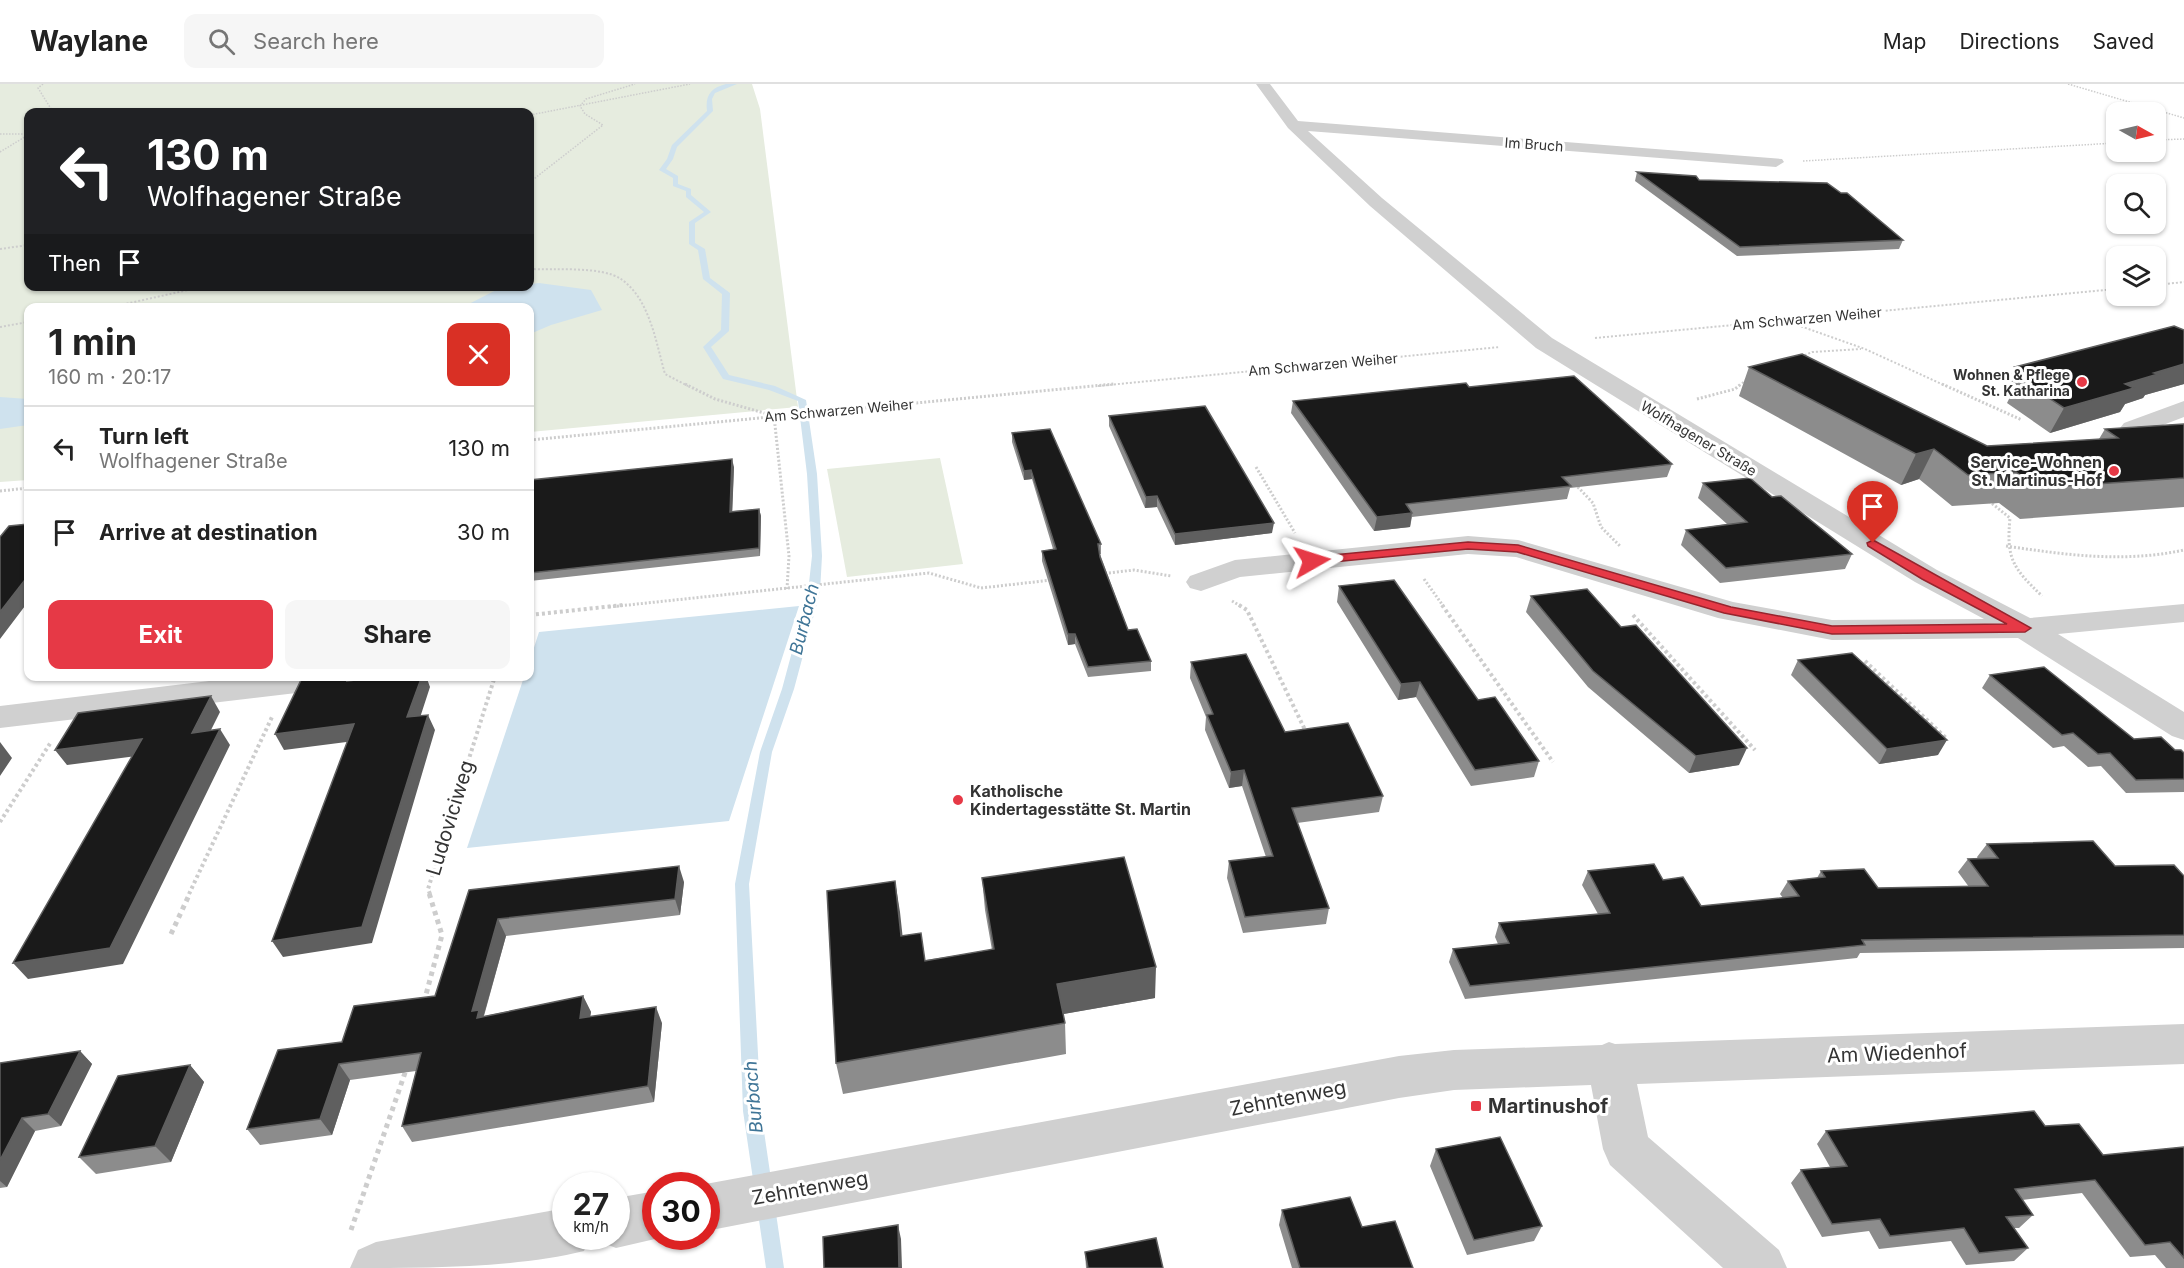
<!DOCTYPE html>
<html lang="en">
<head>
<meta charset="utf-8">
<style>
  :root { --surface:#fff; --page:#f6f6f6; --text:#222; --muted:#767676; --line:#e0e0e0; --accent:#e63946 }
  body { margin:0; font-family:Inter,sans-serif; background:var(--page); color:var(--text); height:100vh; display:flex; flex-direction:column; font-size:22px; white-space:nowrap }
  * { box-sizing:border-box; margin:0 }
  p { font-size:20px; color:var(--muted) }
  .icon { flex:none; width:33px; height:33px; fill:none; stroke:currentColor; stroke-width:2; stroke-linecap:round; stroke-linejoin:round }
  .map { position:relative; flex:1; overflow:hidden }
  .drawer { position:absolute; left:24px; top:219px; width:510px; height:378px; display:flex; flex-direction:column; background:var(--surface); border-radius:12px; box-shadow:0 2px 4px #0004 }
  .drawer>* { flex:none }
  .hud { position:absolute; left:24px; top:24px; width:510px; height:183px; border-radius:12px; box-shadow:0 2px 4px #0004; background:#202124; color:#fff; overflow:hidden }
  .needle { width:39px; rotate:98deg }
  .fabs { position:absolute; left:2106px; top:18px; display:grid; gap:12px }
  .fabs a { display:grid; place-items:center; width:60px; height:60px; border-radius:12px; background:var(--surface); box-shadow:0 2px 4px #0004; font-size:30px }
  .speed { position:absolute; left:552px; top:1088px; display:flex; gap:12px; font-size:30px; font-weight:700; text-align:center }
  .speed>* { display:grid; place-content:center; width:78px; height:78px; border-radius:50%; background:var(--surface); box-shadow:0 2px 4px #0004; line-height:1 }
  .speed small { font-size:15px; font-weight:400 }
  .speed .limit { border:9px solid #d22; background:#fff; color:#111 }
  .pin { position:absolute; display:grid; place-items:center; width:51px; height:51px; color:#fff; margin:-62px -26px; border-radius:50% 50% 50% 0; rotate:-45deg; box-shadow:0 0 6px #0007 }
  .pin .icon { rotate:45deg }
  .me { position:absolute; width:66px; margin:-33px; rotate:84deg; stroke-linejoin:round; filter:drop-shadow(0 0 4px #0008) }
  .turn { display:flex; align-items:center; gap:21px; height:126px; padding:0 24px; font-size:27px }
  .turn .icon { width:78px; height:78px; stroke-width:2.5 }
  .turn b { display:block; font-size:42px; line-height:51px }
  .then { display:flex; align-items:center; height:57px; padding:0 24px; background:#0003; gap:12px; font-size:22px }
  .round { display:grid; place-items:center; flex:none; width:63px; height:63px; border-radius:12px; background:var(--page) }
  .headline { display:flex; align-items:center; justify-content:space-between; height:102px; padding:0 24px }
  h1 { font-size:36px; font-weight:700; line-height:45px }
  .button { display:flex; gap:12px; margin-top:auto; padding:12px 24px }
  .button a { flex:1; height:69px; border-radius:12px; background:var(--accent); color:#fff; font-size:24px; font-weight:700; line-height:69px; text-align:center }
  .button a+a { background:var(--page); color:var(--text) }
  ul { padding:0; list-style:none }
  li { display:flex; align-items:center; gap:18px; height:84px; padding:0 24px; border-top:2px solid var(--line) }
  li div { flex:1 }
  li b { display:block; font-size:22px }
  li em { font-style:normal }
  header { display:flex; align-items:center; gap:36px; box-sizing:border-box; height:84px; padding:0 30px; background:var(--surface); border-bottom:2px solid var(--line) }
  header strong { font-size:28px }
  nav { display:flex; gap:33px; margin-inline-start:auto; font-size:21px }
  .search { width:420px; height:54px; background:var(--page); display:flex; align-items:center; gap:15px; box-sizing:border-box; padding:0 21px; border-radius:12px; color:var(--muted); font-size:22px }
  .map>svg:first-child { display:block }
</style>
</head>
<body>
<header>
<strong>Waylane</strong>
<div class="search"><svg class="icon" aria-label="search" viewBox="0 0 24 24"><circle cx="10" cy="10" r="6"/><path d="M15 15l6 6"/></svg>Search here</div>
<nav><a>Map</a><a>Directions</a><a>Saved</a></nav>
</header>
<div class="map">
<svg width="2184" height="1184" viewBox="0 0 2184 1184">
  <rect width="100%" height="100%" fill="#fff"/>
  <!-- green -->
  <path fill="#e6ecdf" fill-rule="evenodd" d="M0,0H752L760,25L798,323L530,348V224H28V396L0,398ZM28,28H530V202H28Z
    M940,374L963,480L847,493L827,385Z"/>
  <!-- water -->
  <path fill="#cfe2ee" d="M539,199L591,206L602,226L551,241L530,250V224L463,223L500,204Z
    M0,313L28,315V341L0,345Z
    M799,522L729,737L467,764L524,593L530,592V576L539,548Z"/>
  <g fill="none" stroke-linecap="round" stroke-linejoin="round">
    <!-- stream -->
    <path fill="#cfe2ee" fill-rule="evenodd" d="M726,0H737L715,9L712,15L713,27L677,63L673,75L666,85L678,92V100L691,105V111L711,128L695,139V159L705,165L710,194L730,209L729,247L711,263L729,291L775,302L806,316L817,390L822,472L820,508L794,605L772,668L749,800L761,1027L784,1184H766L743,1027L735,800L760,668L782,605L808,508L812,472L807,390L798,317L769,306L723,295L703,263L721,246L722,210L703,195L698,166L689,160V138L704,128L686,113V107L673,102V94L659,86L667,75L672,61L707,27C705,11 711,4 726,0Z"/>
    <!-- path-far4 -->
    <path stroke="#cdcdcd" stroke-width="1.5" stroke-dasharray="1.5 1.5" stroke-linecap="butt" d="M43,0L38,4L53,28
      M2068,0L2184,34
      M530,31L690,0
      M0,50H28
      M2156,56L2184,55
      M0,68L28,51
      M1803,77L2116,59
      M530,98L603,41L585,30L580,22L586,15L635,0"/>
    <!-- path-far3 -->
    <path stroke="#cdcdcd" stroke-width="2" stroke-dasharray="2 2" stroke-linecap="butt" d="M0,165L28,161
      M530,185C553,186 602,182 621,195C650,215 656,259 665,290L688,302
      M2156,201L2184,198
      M107,224L206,202
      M1786,237L1865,265L1946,302
      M0,243L28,238
      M1595,254L2116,205
      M1801,273L1812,268L1861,265
      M1098,302L1500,263
      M1739,302L1747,295"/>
    <!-- path-far2 -->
    <path stroke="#cdcdcd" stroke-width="3" stroke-dasharray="2 2" stroke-linecap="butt" d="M685,300L715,315L771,331
      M1942,300L2022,336
      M1697,315L1735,305L1741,300
      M774,332L789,472L787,505
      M530,356L1114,300
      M1256,383L1295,449
      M1575,400L1593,419L1601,443L1621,463
      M0,407L28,404
      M1989,417L2010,434C2006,475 2013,484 2042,512
      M2006,462C2066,471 2124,479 2184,466
      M1101,490L1134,486L1171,492
      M1424,495L1444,523
      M1232,517L1242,523
      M609,523L929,489L981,504L1052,496"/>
    <!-- path-far1 -->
    <path stroke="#cdcdcd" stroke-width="4" stroke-dasharray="3 3" stroke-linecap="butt" d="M1239,521L1247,526L1307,650
      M1442,521L1553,678
      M530,531L623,521
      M1633,531L1755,666
      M1865,577L1947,655
      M0,738L51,658
      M189,810L272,633
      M430,810L428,805L495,592"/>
    <!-- path -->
    <path stroke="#cdcdcd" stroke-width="5" stroke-dasharray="4.5 4.5" stroke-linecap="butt" d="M171,850L190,809
      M424,918L442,851L429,809
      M351,1146L407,983"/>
    <!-- minor -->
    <path fill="#d0d0d0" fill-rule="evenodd" d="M1256,0H1270L1298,37L1782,75L1784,78L1776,83L1308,47L1382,114L1552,254L1937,486L2030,534L2184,520V538L2058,550L2184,628V656L2172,652L2018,554L1832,556L1718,534L1516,473L1468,470L1240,493L1201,507L1190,504L1186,498L1190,492L1235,476L1468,452L1518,456L1733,518L1832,536L1984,535L1915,498L1536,264L1370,122L1288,44Z
      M2184,317V333L2142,349L2133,352L2124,349L2120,344L2124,339Z
      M251,592H363L359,599L347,603L0,644V622Z
      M2184,940V980L1637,1000L1648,1053L1779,1166L1787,1184H1723L1610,1081L1603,1065L1591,1001L1454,1006L1399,1014L706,1147V1101H700L1399,972L1454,966L1602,961L1609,958L1615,960Z
      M656,1107V1152H668L616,1164L598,1157L596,1152H616V1114Z
      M566,1124V1152H590L584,1167C517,1184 423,1184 350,1184L358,1166L376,1158Z"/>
  </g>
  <!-- wall -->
  <path fill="#8c8c8c" d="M1637,88L1699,96L1903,156L1899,165L1737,172L1635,97Z
    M2184,246V300L2145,311L2143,314L2125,320L2120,328L2050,349L2007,319L2011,311L2002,307L2015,283Z
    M1749,283L1987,362L2099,355L2105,345L2184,340V423L2020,435L1999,419L1952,422L1919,395L1901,401L1739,312Z
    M1469,303L1672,380L1667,393L1570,404L1567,415L1412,433L1410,443L1374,447L1291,329L1293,317Z
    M1109,332L1272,449L1175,461L1157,423L1145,424L1109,342Z
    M1012,349L1101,460V470H1100L1128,546L1151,577V587L1088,593L1075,560L1068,561L1042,477V467L1053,465L1032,395L1024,396L1012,358Z
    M734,383L732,427L759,425L761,432L760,472L530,497V396Z
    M1703,399L1772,413L1852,470L1845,485L1720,499L1681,461L1686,446L1727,440L1698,414Z
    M1339,502L1478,616L1539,677L1534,693L1471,702L1416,613L1398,616L1337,518Z
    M1531,512L1739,681L1689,689L1588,603L1526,528Z
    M1798,576L1938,671L1879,680L1791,591Z
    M1191,578L1285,648L1383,712L1379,728L1297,739L1329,824L1326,840L1243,849L1227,794L1229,777L1266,773L1242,702L1229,704L1205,646L1206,633L1190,594Z
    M1990,591L2134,655L2184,669V708L2126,709L2101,682L2088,683L2064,662L2053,664L1982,604Z
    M1987,760L2115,782L2184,792V864L1860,869L1857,874L1465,915L1449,878L1453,865L1498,860L1495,853L1499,839L1598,830L1582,801L1588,787L1663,796L1701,822L1783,814L1780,810L1788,797L1817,794L1821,787L1878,804L1969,803L1958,788L1968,775H1978L1977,773Z
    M982,794L1155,914L1063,930L1065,939L1066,970L843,1010L836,979L895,797L902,852L925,876L992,866L985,826Z
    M684,798L680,831L506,852L484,932L583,912L591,928L590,933L662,939L654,1018L412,1058L402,1042L416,987L350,996L332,1051L260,1061L247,1045L342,958L435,912L469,806Z
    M80,967L92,980L61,1042L35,1047L7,1103L0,1104V979Z
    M190,981L204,998L171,1078L96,1090L79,1073Z
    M2045,1042L2103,1071L2184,1063V1184H2166L2155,1171L2130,1173L2082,1109L2022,1116L2033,1131L2019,1144H2014L2028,1164L2014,1177L1966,1181L1951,1157L1879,1165L1869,1147L1822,1153L1791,1099L1801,1086L1830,1083L1817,1060L1826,1047Z
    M1436,1065L1542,1142L1534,1157L1467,1171L1430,1082Z
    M1282,1126L1413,1184H1292L1279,1141Z
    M1085,1168L1163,1184H1086Z"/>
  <!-- shaded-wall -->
  <path fill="#5f5f5f" d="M2184,280V300L2145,311L2143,314L2125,320L2120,328L2050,349L2064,324L2154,289Z
    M1934,365L1919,395L1901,401L1916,370Z
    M732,375L734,383L732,435L730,428Z
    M1031,386L1032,395L1024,396V387Z
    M1157,412V423L1145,424L1146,413Z
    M759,425L761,432L760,472L759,464Z
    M1412,429L1410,443L1374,447L1377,433Z
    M1274,439L1272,449L1175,461V450Z
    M28,492V518L0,555V528Z
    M1068,550H1075V560L1068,561Z
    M349,592H355L360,601L347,597Z
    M422,592H426L430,603L415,649L407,633Z
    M1420,598L1416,613L1398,616L1401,600Z
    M211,612L220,628L202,664L192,649Z
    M428,631L435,646L372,859L283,873L272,857Z
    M354,640L362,656L284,666L275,650Z
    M220,645L230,661L123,880L28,895L13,879Z
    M142,655L152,670L67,681L55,666Z
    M1947,656L1938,671L1879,680L1887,665Z
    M0,658L12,674L0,692Z
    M1747,664L1739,681L1689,689L1696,672Z
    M1244,686L1242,702L1229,704L1231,688Z
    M679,782L684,798L680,831L675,815Z
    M895,797L900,828L906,884L901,852Z
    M498,835L506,852L483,934L486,950L472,927Z
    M1156,883L1155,914L1058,931L1057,900Z
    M583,912L591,928L587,950L580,934Z
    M656,923L662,939L654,1018L648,1002Z
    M80,967L92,980L61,1042L48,1030Z
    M339,980L350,996L332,1051L320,1035Z
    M190,981L204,998L171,1078L155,1062Z
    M22,1034L35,1047L7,1103L0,1097V1076Z
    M898,1141L901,1155L902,1184H899Z"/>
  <!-- building -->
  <path fill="#1a1a1a" stroke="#5f5f5f" stroke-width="1.5" d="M1637,88L1696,92L1699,96L1827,99L1841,109H1847L1903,156L1740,163Z
    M2174,242L2184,246V280L2154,289L2158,290L2125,300L2134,304L2064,324L2020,295L2033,291L2015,283Z
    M1802,270L1987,362L2118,354L2105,345L2184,340V394L2037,404L2016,388L1968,391L1934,365L1916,370L1749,283Z
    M1574,292L1672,380L1562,393L1571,402L1406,420L1412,429L1377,433L1293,317L1466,299L1469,303Z
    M1205,322L1274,439L1175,450L1157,412L1146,413L1109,332Z
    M1050,345L1101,460H1098L1100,473L1128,546L1137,545L1151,577L1088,583L1075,550H1068L1042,467L1056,465L1031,386L1024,387L1012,349Z
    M732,375L730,428L759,425V464L530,489V396Z
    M1750,394L1772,413L1781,412L1852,470L1726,484L1686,446L1747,438L1703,399Z
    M28,440V492L0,528V453L9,442Z
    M1394,496L1478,616L1495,613L1539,677L1475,686L1420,598L1401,600L1339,502Z
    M1587,505L1621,543L1636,541L1747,664L1696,672L1593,587L1531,512Z
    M1852,569L1947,656L1887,665L1798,576Z
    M1246,570L1285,648L1348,639L1383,712L1292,724L1329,824L1245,833L1229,777L1273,772L1244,686L1231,688L1207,631L1213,630L1191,578Z
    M2044,583L2134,655L2161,653L2175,666H2181L2184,669V695L2136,696L2110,669L2098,670L2073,649L2062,651L1990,591Z
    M313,592H349L347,597L386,592H422L407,633L428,631L362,843L272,857L354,640L275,650L302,594Z
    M211,612L192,649L220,645L110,864L13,879L142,655L55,666L78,629Z
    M2093,757L2115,782L2174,781L2184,792V851L1862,856L1865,861L1470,902L1453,865L1509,859L1499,839L1610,829L1588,787L1654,780L1663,796L1683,793L1701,822L1799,812L1788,797L1825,793L1821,787L1864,785L1878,804L1988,802L1968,775L1998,774L1987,760Z
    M1124,773L1156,883L1057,900L1065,939L836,979L827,807L895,797L901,852L921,849L925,877L994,865L982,794Z
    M679,782L675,815L498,835L472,927L479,926L477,934L583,912L580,934L656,923L648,1002L402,1042L421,969L339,980L320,1035L247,1045L278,966L342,958L354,922L435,912L469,806Z
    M80,967L48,1030L22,1034L0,1076V979Z
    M190,981L155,1062L79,1073L118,992Z
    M2034,1027L2045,1042L2079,1040L2103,1071L2184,1063V1174L2170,1158L2145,1161L2095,1096L2015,1105L2033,1131L2006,1133L2028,1164L1979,1169L1964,1144L1890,1152L1880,1135L1832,1140L1801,1086L1847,1082L1826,1047Z
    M1500,1053L1542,1142L1474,1156L1436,1065Z
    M1350,1113L1362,1143L1395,1137L1413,1184H1300L1282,1126Z
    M898,1141L899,1184H824L823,1153Z
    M1156,1154L1163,1184H1088L1085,1168Z"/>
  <!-- route -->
  <path fill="#e63946" stroke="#96252e" stroke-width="1.5" d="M1873,456L2031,544L2025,548L1832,550L1724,529L1517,468L1468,465L1312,480L1306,477L1312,473L1468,458L1518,461L1731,523L1832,542L2007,540L1922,495L1868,462L1867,459Z"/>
  <!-- markers -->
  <g fill="#e63946" stroke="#fff" stroke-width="2">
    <circle cx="2082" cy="298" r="6"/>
    <circle cx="2114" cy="387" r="6"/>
    <circle cx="958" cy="716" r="6"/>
    <rect x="1470" y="1016" width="12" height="12" rx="3"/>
  </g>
  <g text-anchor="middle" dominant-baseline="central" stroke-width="6" stroke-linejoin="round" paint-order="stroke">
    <!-- far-street labels -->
    <g font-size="14" fill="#333" stroke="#fff">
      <text transform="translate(1534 60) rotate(4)">Im Bruch</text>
      <text transform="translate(1807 234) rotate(-5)">Am Schwarzen Weiher</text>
      <text transform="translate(1323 280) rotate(-5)">Am Schwarzen Weiher</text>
      <text transform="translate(839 326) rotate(-5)">Am Schwarzen Weiher</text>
      <text transform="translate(1699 354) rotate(31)">Wolfhagener Straße</text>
    </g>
    <!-- far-poi labels -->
    <g font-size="14" font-weight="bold" fill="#333" stroke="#fff" text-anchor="end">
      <text x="2070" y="290">Wohnen &amp; Pflege<tspan x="2070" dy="16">St. Katharina</tspan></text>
    </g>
    <!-- poi labels -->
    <g font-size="16" font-weight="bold" fill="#333" stroke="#fff" text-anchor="end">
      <text x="2102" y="378">Service-Wohnen<tspan x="2102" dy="18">St. Martinus-Hof</tspan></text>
      <text x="970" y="707" text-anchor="start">Katholische<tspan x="970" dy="18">Kindertagesstätte St. Martin</tspan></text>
    </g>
    <!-- water labels -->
    <g font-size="18" font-style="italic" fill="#3f7597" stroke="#fff">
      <text transform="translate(804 535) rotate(-76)">Burbach</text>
      <text transform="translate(753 1013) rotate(-95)">Burbach</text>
    </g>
    <!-- near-street labels -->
    <g font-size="20" fill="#333" stroke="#fff">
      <text transform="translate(450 734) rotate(-73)">Ludoviciweg</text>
      <text transform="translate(1897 969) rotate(-2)">Am Wiedenhof</text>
      <text transform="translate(1288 1014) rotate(-11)">Zehntenweg</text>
      <text transform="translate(810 1104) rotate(-10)">Zehntenweg</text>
    </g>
    <!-- near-poi labels -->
    <g font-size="20" font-weight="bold" fill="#333" stroke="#fff" text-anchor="start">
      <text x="1488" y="1022">Martinushof</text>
    </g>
  </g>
</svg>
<div class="fabs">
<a><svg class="needle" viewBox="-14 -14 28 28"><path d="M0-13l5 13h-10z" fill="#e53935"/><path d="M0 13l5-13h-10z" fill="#767676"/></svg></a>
<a><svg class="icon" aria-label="search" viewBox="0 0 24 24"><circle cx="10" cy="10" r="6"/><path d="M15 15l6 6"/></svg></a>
<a><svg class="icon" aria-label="layers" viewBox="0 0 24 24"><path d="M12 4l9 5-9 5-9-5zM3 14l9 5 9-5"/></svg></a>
</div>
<div class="speed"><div>27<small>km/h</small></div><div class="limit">30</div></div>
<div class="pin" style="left:1873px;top:459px;background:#d93025"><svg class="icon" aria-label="arrive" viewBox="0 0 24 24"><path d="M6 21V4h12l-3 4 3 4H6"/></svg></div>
<svg class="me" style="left:1312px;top:477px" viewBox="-20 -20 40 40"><path d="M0-17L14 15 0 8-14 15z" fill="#e63946" stroke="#fff" stroke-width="4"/></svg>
<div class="hud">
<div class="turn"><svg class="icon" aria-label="left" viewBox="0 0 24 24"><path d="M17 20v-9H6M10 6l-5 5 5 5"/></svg><div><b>130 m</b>Wolfhagener Straße</div></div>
<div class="then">Then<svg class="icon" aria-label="arrive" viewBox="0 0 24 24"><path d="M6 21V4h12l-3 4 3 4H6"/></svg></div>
</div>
<section class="drawer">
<div class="headline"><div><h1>1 min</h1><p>160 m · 20:17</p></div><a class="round" style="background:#d93025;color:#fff"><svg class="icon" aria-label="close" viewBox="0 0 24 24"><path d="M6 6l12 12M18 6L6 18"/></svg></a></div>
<ul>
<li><svg class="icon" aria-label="left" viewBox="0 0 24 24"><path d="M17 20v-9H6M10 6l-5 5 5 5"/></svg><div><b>Turn left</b><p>Wolfhagener Straße</p></div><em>130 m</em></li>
<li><svg class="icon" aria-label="arrive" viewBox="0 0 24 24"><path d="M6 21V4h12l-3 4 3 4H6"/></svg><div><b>Arrive at destination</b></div><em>30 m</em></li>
</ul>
<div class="button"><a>Exit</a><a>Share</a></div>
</section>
</div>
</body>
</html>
